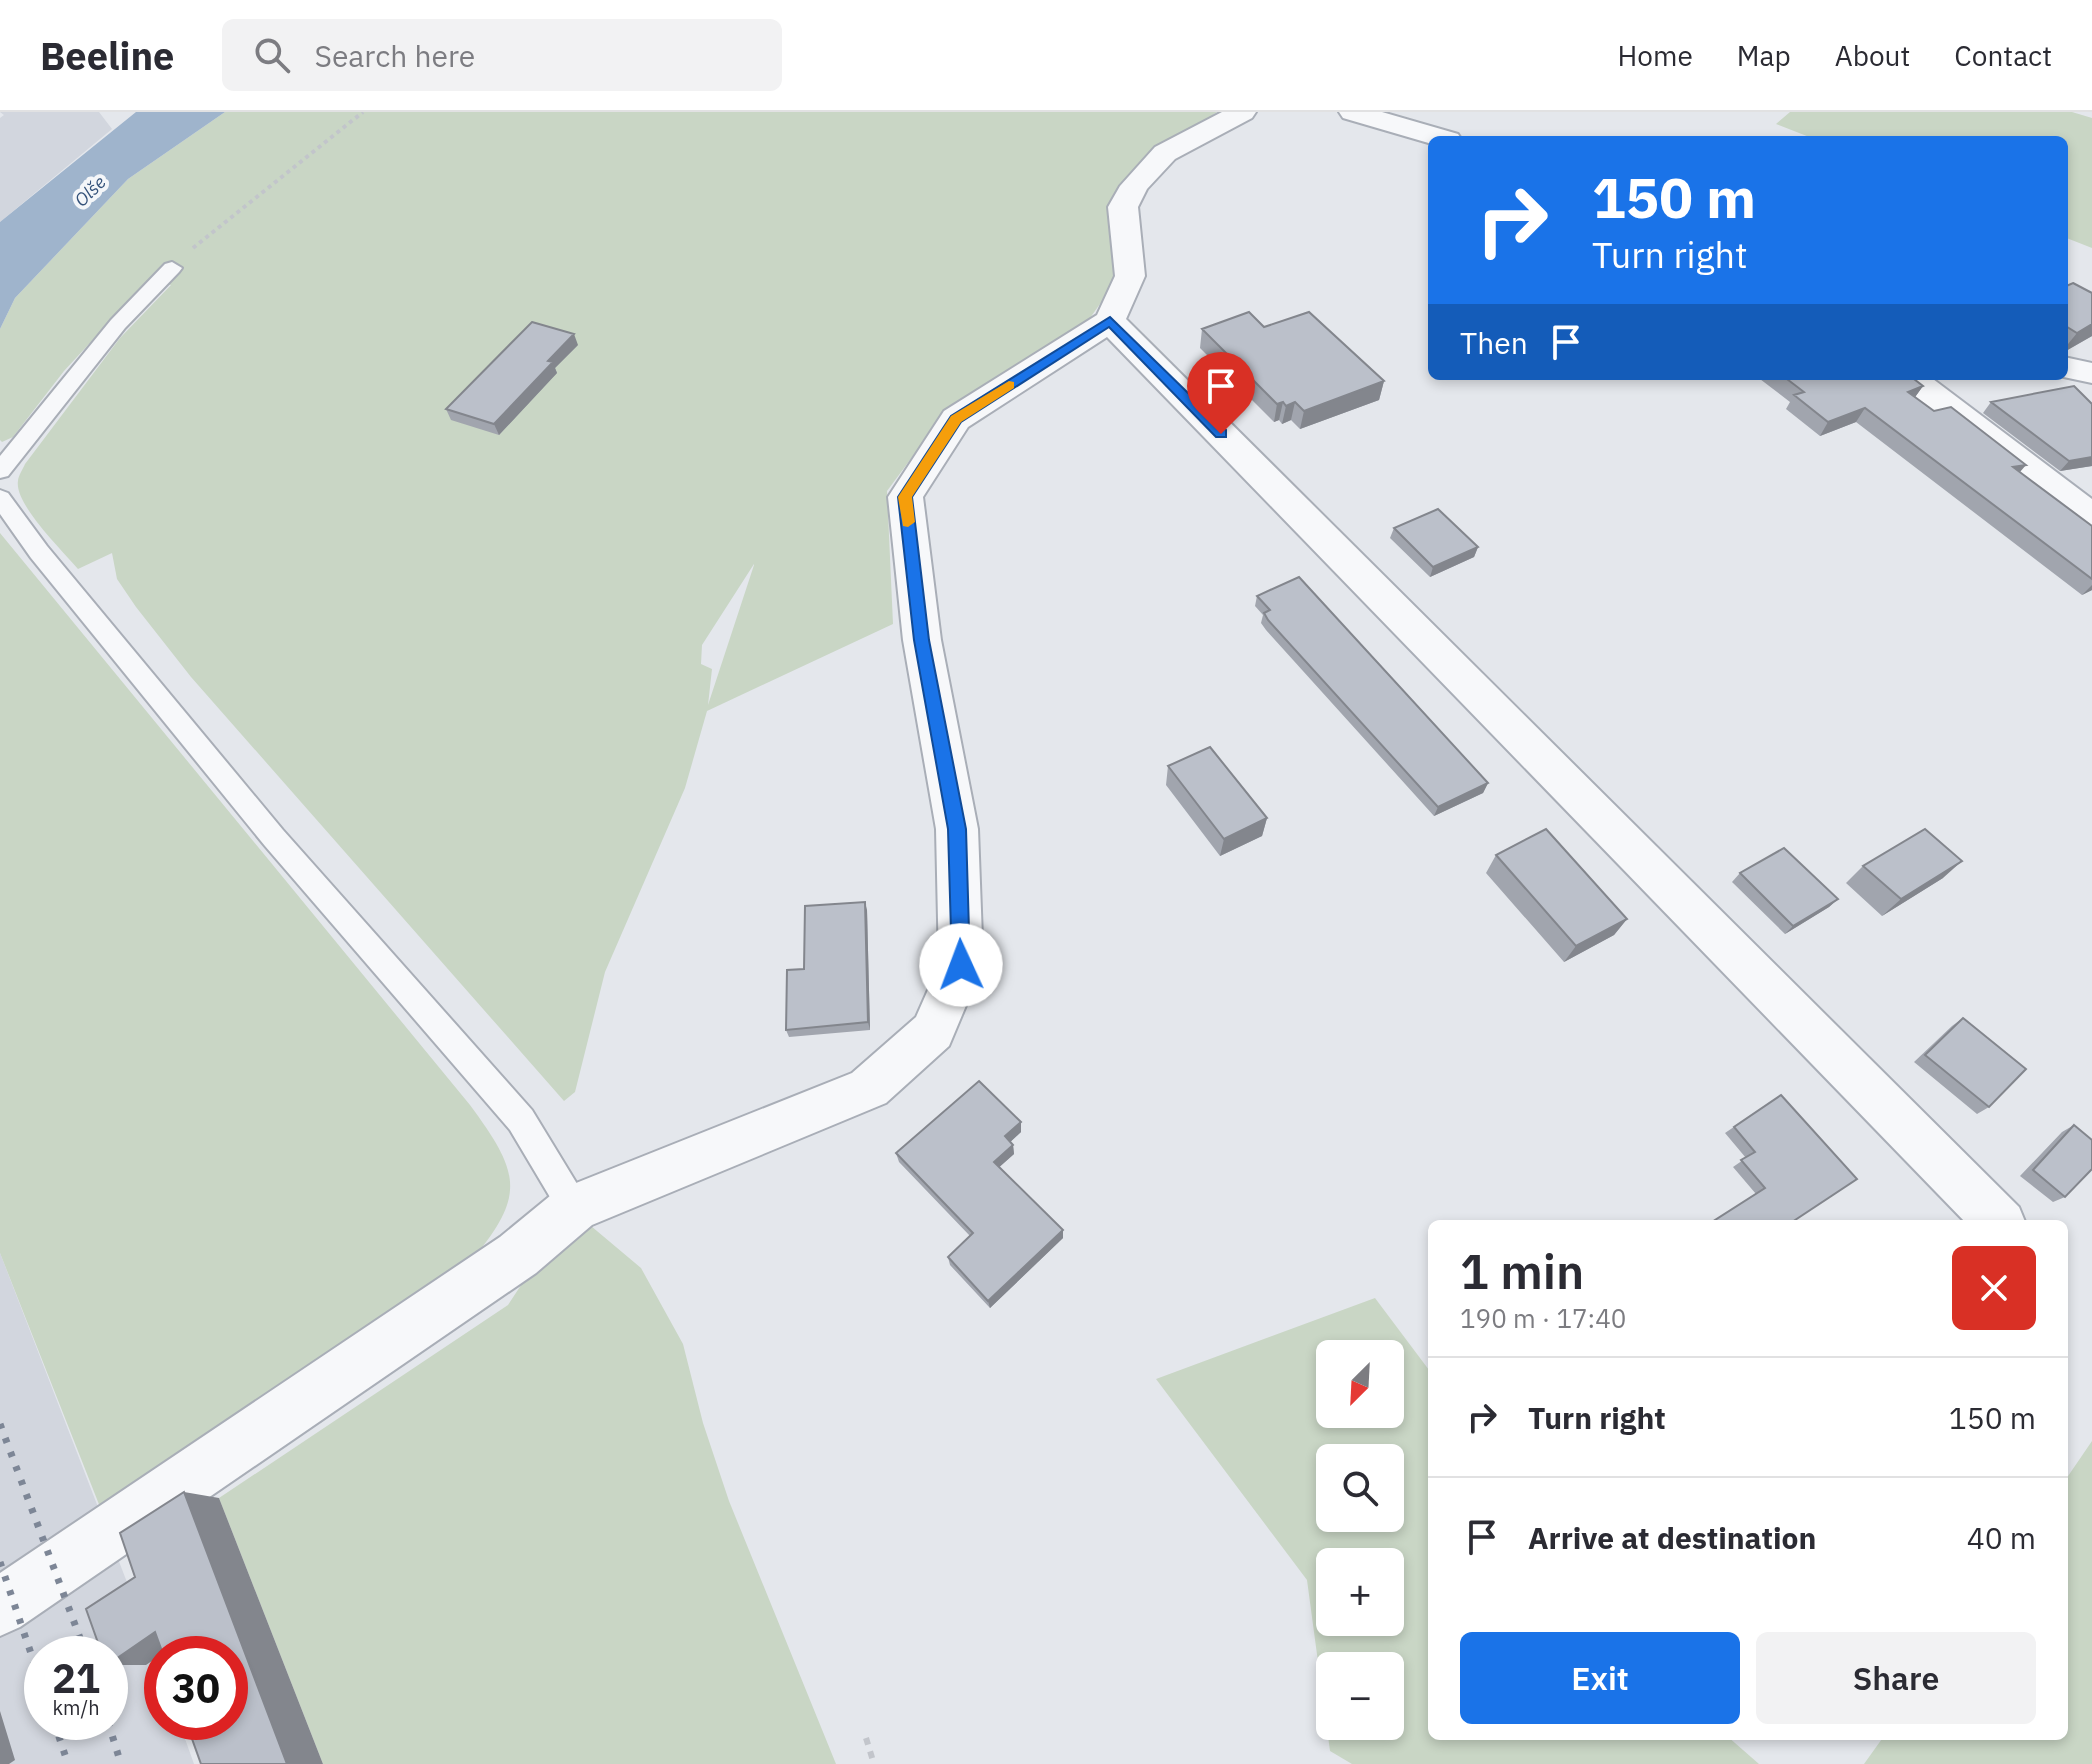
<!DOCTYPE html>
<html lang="en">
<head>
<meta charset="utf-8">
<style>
  :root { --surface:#fff; --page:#f2f2f3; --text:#2b2b33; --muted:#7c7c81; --line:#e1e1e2; --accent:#1a73e8 }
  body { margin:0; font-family:"IBM Plex Sans",sans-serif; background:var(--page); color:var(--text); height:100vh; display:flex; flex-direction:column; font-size:30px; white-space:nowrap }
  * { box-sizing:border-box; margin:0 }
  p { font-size:26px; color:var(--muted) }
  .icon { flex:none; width:44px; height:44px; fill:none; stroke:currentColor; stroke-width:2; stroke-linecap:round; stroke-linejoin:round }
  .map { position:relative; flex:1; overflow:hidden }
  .details { position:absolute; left:1428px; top:1108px; width:640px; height:520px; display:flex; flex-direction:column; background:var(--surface); border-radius:12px; box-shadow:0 4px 12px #0003 }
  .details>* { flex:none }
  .hud { position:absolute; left:1428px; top:24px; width:640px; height:244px; border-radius:12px; box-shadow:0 4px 12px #0003; background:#1a73e8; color:#fff; overflow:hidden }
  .needle { width:52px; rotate:204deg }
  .fabs { position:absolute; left:1316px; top:1228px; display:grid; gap:16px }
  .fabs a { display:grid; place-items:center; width:88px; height:88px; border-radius:12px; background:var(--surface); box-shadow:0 4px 12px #0003; font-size:40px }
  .speed { position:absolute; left:24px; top:1524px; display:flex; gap:16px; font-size:40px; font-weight:700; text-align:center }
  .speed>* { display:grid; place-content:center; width:104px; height:104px; border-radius:50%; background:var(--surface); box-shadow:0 4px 12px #0003; line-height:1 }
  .speed small { font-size:20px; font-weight:400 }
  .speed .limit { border:12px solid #d22; background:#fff; color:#111 }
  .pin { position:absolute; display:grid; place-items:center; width:68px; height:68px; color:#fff; margin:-82px -34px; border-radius:50% 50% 50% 0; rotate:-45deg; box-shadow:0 0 8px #0007 }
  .pin .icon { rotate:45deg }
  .me { position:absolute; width:88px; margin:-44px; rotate:358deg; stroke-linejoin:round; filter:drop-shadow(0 0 6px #0008) }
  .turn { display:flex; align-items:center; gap:28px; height:168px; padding:0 32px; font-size:36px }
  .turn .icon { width:104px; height:104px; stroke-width:2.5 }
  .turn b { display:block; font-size:56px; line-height:68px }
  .then { display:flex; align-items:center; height:76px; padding:0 32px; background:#0003; gap:16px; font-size:30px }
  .round { display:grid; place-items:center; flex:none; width:84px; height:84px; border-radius:12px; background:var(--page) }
  .head { display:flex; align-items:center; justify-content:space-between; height:136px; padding:0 32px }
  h1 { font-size:48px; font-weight:600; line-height:60px }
  .button { display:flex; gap:16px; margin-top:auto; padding:16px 32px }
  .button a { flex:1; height:92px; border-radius:12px; background:var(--accent); color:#fff; font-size:32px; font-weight:600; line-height:92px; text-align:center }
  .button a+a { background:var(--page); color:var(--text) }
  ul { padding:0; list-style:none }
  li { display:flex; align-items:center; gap:24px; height:120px; padding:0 32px; border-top:2px solid var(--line) }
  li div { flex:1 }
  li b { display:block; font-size:30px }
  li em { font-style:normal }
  header { display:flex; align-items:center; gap:48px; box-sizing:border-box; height:112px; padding:0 40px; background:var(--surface); border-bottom:2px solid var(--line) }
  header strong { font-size:38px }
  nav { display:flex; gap:44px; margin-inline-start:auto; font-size:28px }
  .search { width:560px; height:72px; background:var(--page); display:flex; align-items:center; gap:20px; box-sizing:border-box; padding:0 28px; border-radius:12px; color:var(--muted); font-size:30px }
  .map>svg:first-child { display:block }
</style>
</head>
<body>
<header>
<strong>Beeline</strong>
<div class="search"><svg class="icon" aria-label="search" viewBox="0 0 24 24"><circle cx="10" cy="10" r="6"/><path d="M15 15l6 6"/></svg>Search here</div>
<nav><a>Home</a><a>Map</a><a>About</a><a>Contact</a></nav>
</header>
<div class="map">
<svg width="2092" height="1652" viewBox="0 0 2092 1652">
  <rect width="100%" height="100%" fill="#e4e7ec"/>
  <!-- built -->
  <path fill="#d2d6de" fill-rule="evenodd" d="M0,0H99L112,17L0,110V6L4,3Z
    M0,1141L162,1561V1610H179L194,1652H0ZM42,1542H110V1610H42Z"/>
  <!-- green -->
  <path fill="#c9d6c5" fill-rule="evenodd" d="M225,0H1217L1163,37L1127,67L1119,165L1078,223L944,302L887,379L893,512L707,599L685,676L605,860L575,980L564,989L191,565L136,495L117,467L112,441L78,457C63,439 14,392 18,369C18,364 23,357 25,352L120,226L171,173L148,168L64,259L13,325L2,330L0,328V217L15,186L128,67ZM754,452V453L708,593L712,557L701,552L702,533Z
    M1790,0H2072L2092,6V136L2064,125V28H1817L1776,12Z
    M0,421L470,993C520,1061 527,1083 470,1150L102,1400L0,1141Z
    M591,1114L641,1156L683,1232L703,1311L729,1389L836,1652H323L219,1386L508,1193L527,1164Z
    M1375,1186L1432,1262V1624H1727L1759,1652H1352L1330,1639L1307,1468L1156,1267ZM1330,1242H1390V1302H1330ZM1330,1346H1390V1406H1330ZM1330,1450H1390V1510H1330ZM1330,1554H1390V1614H1330Z
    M2092,1329V1652H1864L1884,1624H2064V1370Z"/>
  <!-- water -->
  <path fill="#9fb4cc" d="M136,0H225L128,67L15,186L0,217V110Z"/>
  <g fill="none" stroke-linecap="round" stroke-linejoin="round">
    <!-- lane casing -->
    <g stroke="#a9aeb7" stroke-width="4">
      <path id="lane" d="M172,150L182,156L179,160L125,216L8,364L0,366V344L111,208L165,152Z
        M0,378L8,381L47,434L283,718L532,998L585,1085L590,1096L585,1107L574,1111L563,1107L510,1018L265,734L31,446L0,402Z"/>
    </g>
    <!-- street casing -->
    <g stroke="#a9aeb7" stroke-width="4">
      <path id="street" d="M1222,0H1256L1252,6L1175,47L1147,77L1138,95L1145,164L1126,207L2019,1095L2026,1112H1967L1107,225L968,315L923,385L941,528L978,717L983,853L949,934L886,991L592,1113L536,1161L20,1515L0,1524V1461L500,1125L556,1079L852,961L916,905L939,853L936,717L903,528L888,385L944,299L1097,203L1115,164L1108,95L1120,74L1155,35Z
        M1339,0H1382L1458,22L1462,28H1432V32L1343,6Z
        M2064,245L2092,251V271L2059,264H2064Z
        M1892,264H1929L2092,387V417L2079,414L1896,271Z"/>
    </g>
    <!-- path-far1 -->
    <path stroke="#c2c5cb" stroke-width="4" stroke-dasharray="4 4" stroke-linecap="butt" d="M193,136L363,0"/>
    <!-- path -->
    <path stroke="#c2c5cb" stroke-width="6" stroke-dasharray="7 7" stroke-linecap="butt" d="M866,1626L874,1652"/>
    <!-- lane -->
    <use href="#lane" fill="#f7f8fa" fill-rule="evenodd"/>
    <!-- street -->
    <use href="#street" fill="#f7f8fa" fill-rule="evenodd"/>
    <!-- rail -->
    <path stroke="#7d8696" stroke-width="7" stroke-dasharray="5 10" stroke-linecap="butt" d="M0,1312L86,1542
      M0,1450L42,1574
      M54,1610L68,1652
      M108,1610L121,1652"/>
  </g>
  <!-- wall -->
  <path fill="#a1a5ae" d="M2064,175L2092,181V224L2064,240Z
    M1264,215L1384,269L1379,288L1300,317L1291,308L1282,312L1279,308L1274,310L1200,236L1202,217Z
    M578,233L555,256L557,261L499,323L451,308L446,297Z
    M1756,264H1910L1923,274L1915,285L2092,414V478L2082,483L1856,310L1820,324L1786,297L1790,290Z
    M1991,290L2092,354L2060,359L1983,301Z
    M1394,416L1478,435L1474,445L1430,465L1390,426Z
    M1257,484L1488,671L1483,681L1434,704L1266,518L1261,511L1263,503L1255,494Z
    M1168,654L1267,706L1262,724L1220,744L1166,673Z
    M1496,743L1627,807L1614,823L1564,850L1486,761Z
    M1863,754L1943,766L1882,804L1846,771Z
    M1740,761L1838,787L1829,795L1785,822L1732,770Z
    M867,798L870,918L789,925L786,918Z
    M1963,906L1989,995L1977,1002L1914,950L1952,914Z
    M1781,983L1789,1112H1709L1756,1082L1733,1055L1746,1046L1725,1021Z
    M1021,1010V1020L1010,1030L1013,1033L1014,1042L999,1055L1063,1118V1126L990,1196L950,1153L948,1145L970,1124L899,1050L896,1041Z
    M2074,1013L2065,1085L2053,1090L2020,1064L2062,1020Z"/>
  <!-- shaded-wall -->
  <path fill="#83868d" d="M2092,212V224L2064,240V237L2077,221Z
    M574,222L578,233L555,256L557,261L499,323L494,312L548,249Z
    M1384,269L1379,288L1300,317L1304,299Z
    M1923,274L1913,288L1908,280Z
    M1283,290L1279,308L1274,310L1277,292Z
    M1295,290L1291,308L1282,312L1286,294Z
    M1865,296L1856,310L1820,324L1828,310Z
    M2092,345V354L2060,359L2069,349Z
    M2026,353L2014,367L2013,355Z
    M1478,435L1474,445L1430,465L1433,455Z
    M2092,473V478L2082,483Z
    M1488,671L1483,681L1434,704L1438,695Z
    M1267,706L1262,724L1220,744L1224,727Z
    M1962,749L1943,766L1882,804L1901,787Z
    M1838,787L1829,795L1785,822L1793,814Z
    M865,790L867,798L870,918L868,910Z
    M1627,807L1614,823L1564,850L1576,834Z
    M1021,1010V1020L1006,1034L1005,1024Z
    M1013,1033L1014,1042L995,1059L994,1050Z
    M1063,1118V1126L990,1196L988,1189Z
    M184,1380L219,1386L323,1652H287Z
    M155,1520L193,1521L146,1553H110V1551Z
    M0,1599L15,1648L9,1652H0Z"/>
  <!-- building -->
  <path fill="#bbc0ca" stroke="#83868d" stroke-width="2" d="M2073,171L2092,181V212L2077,221L2064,213V175Z
    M1249,200L1264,215L1309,200L1384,269L1304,299L1295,290L1286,294L1283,290L1277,292L1202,217Z
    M532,210L574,222L548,249L553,250L494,312L446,297Z
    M1783,264H1910L1923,274L1908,280L1934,299L1951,295L2026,353L2013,355L2092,414V467L1865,296L1828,310L1794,283L1804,280Z
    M2074,274L2092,292V345L2069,349L1991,290Z
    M1438,397L1478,435L1433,455L1394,416Z
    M1299,465L1488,671L1438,695L1268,508L1264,501L1270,498L1257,484Z
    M1210,635L1267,706L1224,727L1168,654Z
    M1546,717L1627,807L1576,834L1496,743Z
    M1925,717L1962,749L1901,787L1863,754Z
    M1784,736L1838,787L1793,814L1740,761Z
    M865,790L868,910L786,918L787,858L804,857L805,794Z
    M1963,906L2026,957L1989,995L1925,943Z
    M979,969L1021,1010L1005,1024L1013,1033L994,1050L1063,1118L988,1189L948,1145L973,1121L896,1041Z
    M1781,983L1857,1067L1789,1112H1714L1712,1110L1765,1076L1741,1048L1755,1040L1734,1015Z
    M2074,1013L2092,1028V1057L2065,1085L2033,1058Z
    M184,1380L287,1652H201L186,1610H230V1542H163L155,1520L110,1551V1542H102L86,1497L135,1465L120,1421Z"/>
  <!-- route -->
  <path fill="#1a73e8" stroke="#114b97" stroke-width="2" d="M1110,205L1226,318V325H1216L1109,215L961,310L912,385L929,528L966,717L970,853L968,859H955L952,853L948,717L914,528L898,385L951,304Z"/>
  <!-- slow -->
  <path fill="#f59e0b" d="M1009,269L1014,270V276L961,310L912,385L915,410L908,415L903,414L898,385L951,304Z"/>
  <g text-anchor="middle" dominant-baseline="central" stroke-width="8" stroke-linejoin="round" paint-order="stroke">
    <!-- far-water labels -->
    <g font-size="18" font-style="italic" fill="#34527a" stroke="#f4f6f9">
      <text transform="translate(90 79) rotate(-44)">Olše</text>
    </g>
  </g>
</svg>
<div class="fabs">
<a><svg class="needle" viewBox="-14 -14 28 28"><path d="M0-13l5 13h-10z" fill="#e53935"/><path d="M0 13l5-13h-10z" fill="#7c7c81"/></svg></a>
<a><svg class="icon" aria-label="search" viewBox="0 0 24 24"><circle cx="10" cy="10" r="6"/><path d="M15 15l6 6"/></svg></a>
<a>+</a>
<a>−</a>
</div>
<div class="speed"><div>21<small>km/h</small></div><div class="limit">30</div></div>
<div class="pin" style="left:1221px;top:322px;background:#d93025"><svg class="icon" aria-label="arrive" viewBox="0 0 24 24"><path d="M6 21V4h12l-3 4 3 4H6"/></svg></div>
<svg class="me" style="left:961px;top:853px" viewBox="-20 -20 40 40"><circle r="19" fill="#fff"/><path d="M0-13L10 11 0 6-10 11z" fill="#1a73e8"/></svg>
<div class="hud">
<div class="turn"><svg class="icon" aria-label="right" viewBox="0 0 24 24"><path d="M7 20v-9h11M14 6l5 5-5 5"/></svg><div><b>150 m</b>Turn right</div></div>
<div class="then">Then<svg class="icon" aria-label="arrive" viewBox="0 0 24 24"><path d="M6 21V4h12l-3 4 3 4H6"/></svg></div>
</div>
<section class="details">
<div class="head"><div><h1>1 min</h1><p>190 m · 17:40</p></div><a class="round" style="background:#d93025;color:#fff"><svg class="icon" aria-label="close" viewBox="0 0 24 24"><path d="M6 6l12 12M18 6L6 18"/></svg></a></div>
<ul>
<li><svg class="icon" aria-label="right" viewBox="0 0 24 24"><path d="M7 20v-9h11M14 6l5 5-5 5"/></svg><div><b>Turn right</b></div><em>150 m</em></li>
<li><svg class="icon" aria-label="arrive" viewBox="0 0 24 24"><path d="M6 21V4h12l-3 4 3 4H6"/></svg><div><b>Arrive at destination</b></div><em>40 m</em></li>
</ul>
<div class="button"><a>Exit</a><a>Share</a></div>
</section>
</div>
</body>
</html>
